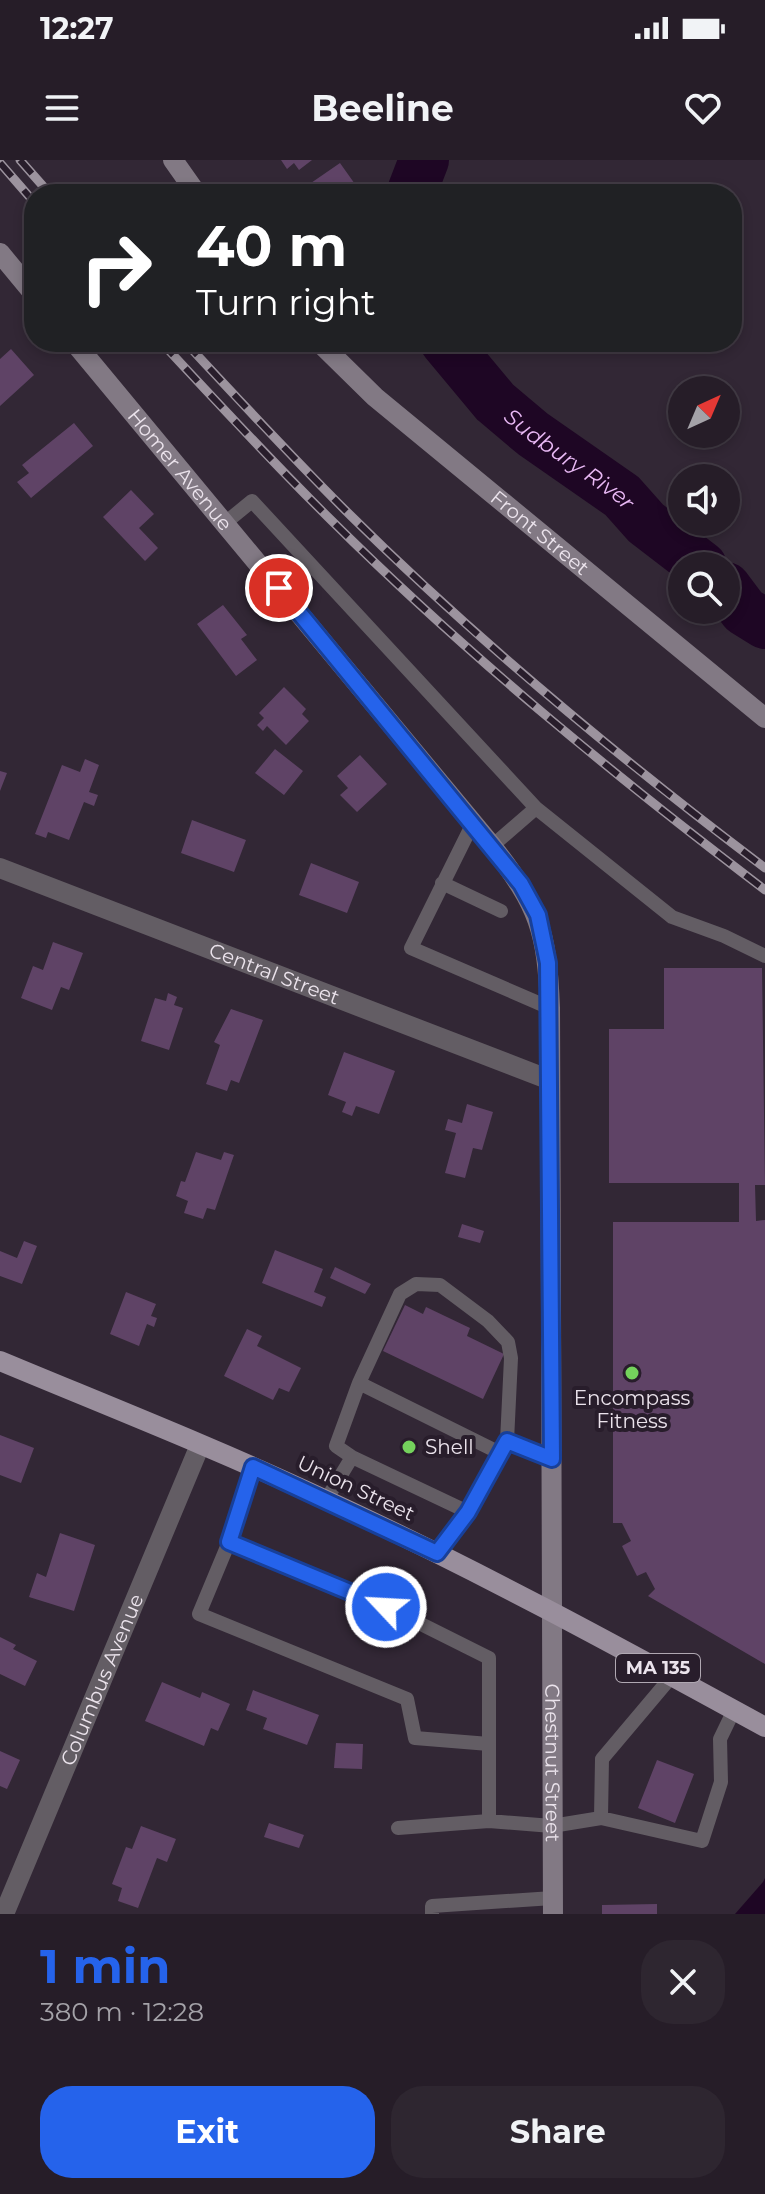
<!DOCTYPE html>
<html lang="en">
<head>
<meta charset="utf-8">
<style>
  :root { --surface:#261d28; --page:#2e2630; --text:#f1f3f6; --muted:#a4a2a8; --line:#423b45; --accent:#2563eb }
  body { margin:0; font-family:Montserrat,sans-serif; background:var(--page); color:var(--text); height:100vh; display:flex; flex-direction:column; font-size:30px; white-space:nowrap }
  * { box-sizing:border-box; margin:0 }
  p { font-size:26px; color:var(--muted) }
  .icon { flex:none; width:44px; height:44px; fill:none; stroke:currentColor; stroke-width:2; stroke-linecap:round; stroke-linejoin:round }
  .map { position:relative; height:1754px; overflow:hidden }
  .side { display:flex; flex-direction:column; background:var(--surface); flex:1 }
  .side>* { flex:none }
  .banner { position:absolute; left:24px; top:24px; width:718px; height:168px; border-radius:32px; box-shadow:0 4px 12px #0003,0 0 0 2px var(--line); background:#202124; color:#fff; overflow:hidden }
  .needle { width:52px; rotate:44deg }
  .controls { position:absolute; left:668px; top:216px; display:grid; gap:16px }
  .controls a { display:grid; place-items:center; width:72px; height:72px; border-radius:50%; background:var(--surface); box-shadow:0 4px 12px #0003,0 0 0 2px var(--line); font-size:40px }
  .pin { position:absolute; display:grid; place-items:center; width:68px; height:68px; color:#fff; margin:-34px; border:4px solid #fff; border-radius:50%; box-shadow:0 2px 8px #0007 }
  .me { position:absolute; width:88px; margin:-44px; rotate:295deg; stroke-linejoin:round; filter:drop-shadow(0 0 6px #0008) }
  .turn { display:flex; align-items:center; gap:28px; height:168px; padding:0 40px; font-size:36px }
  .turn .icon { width:104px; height:104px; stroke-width:2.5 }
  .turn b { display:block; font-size:56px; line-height:68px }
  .round { display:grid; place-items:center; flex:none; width:84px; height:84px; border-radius:32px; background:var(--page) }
  .head { display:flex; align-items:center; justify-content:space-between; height:136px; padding:0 40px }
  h1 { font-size:48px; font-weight:700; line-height:60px; color:var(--accent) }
  .cta { display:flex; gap:16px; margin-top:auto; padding:16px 40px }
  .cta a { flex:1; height:92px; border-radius:32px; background:var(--accent); color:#fff; font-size:32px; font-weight:700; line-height:92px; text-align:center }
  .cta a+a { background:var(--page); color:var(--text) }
  .status { display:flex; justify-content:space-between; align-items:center; height:56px; padding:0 40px; background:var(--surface); direction:ltr }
  .status svg { height:22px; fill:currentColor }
  header { display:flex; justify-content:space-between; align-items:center; height:104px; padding:0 40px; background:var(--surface); font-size:36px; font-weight:700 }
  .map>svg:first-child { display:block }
</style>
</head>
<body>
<div class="status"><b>12:27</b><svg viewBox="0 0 49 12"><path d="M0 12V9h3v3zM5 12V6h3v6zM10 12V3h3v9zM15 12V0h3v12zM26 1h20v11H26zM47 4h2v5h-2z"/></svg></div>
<header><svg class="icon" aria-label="menu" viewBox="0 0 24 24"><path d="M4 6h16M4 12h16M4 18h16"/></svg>Beeline<svg class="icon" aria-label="heart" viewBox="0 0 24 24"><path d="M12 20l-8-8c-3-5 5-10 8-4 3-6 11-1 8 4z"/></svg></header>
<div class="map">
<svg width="765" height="1754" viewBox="0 0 765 1754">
  <rect width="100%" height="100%" fill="#322735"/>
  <!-- water -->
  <path fill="#1e0624" d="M765,1718V1754H735L763,1722Z"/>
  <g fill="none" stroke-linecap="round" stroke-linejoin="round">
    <!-- river -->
    <g stroke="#1e0624" stroke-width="50">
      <path d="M411,34L424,0"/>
      <path id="s1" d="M445,182L495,242L533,274L622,336L646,363L702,406"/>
      <path d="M726,427L744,451L765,464"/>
    </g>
  </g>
  <!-- building -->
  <path fill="#5f4366" d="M281,0H312L299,10L294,3L287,9Z
    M340,3L362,34H295Z
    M11,189L34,215L0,246V199Z
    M74,263L93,286L31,338L17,322L29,313L22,305Z
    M131,330L154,354L139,368L158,388L145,401L103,357Z
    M223,445L247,475L241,479L257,500L236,516L197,464Z
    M284,527L306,549L302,554L309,561L286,585L267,566L263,571L257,565L264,558L259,553Z
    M275,589L303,611L284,635L255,613Z
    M360,595L387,624L357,652L340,635L348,628L337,616Z
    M85,599L99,605L89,632L98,635L94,646L84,642L69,680L48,672L46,678L35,674L62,605L80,612Z
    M0,611L7,613L0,631Z
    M192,660L246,680L234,712L181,693Z
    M311,703L359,722L347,753L299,735Z
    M53,782L83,793L69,830L61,827L52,850L21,838L33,806L43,810Z
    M664,808H762L765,1025H755L756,1061L765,1060V1504L648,1436L655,1429L646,1412L637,1416L622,1386L631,1381L622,1363H613V1062H739V1023H609V869H664Z
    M168,833L177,837L174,845L183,848L169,890L141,881L155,838L166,841Z
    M231,849L263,860L239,923L231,920L227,931L206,924L220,885L214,882Z
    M344,892L395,911L379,954L356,946L352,956L342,952L346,942L328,935Z
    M467,944L493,952L482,990L473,988L465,1018L445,1013L456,973L445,970L448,959L462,963Z
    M196,992L221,1000L224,992L234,995L215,1050L207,1048L203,1059L184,1053L188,1041L176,1036L181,1021L185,1022Z
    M462,1064L484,1071L480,1083L458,1077Z
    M24,1081L37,1086L22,1124L0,1116V1091L17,1098Z
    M275,1090L323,1109L314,1132L326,1137L322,1147L262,1123Z
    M335,1107L371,1124L365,1134L330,1118Z
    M126,1132L156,1144L151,1156L157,1158L154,1167L147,1164L139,1186L110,1174Z
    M405,1145L423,1154L426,1147L470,1168L467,1176L504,1194L483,1239L383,1191Z
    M247,1169L262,1176L257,1186L301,1208L289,1232L279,1228L273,1240L224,1216Z
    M0,1275L34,1288L21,1323L0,1315Z
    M60,1373L95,1385L74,1451L29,1437L37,1413L46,1417Z
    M0,1477L16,1485L13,1489L37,1501L25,1526L0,1514Z
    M162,1522L200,1538L202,1532L230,1544L218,1571L211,1568L204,1586L145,1561Z
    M253,1530L319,1555L307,1585L263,1569L267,1558L246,1550Z
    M336,1583L363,1584L362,1609L334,1608Z
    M0,1591L20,1600L7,1629L0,1626Z
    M657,1600L694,1614L675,1663L638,1648Z
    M269,1663L304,1675L299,1688L264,1677Z
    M141,1666L176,1679L167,1702L157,1698L138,1748L118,1741L122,1728L112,1724L126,1687L132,1689Z
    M657,1744V1754H602V1745Z"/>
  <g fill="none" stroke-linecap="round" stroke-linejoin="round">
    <!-- lane -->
    <path stroke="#635d64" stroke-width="14" d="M225,363L252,341L536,648L672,757L724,776L765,796
      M473,663L411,788L550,848
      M492,686L536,648
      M442,723L501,751
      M359,1223L400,1134L416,1124L440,1125L488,1161L508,1182L511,1198L507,1281
      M352,1297L468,1352
      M253,1307L229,1382L361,1434L489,1498V1661L552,1666L601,1658
      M326,1340L352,1297L336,1286L359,1223L502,1294
      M229,1382L199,1454L407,1539L415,1578L489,1584
      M437,1393L468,1352L507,1281L552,1299
      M672,1516L602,1599L601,1658L702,1681L721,1622L720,1579L734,1550
      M398,1668L489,1661
      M432,1754V1746L553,1738"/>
    <!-- street -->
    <g stroke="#635d64" stroke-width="20">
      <path id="s2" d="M0,708L550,920"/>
      <path id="s3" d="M4,1754L200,1285"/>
    </g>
    <!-- secondary -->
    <g stroke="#827984" stroke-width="20">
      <path d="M173,0L197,34"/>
      <path d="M0,93L34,134"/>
      <path id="s4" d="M74,182L492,686C539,747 547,770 550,848L553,1754"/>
      <path id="s5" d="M319,182L375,237L765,558"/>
    </g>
    <!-- primary -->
    <path stroke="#998e9c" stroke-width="20" d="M0,1201C108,1246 217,1289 324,1339C474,1408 619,1487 765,1567"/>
    <!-- rail casing -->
    <g stroke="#9c939e" stroke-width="9">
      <path id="rail" d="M20,0L50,34
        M0,3L34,42
        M161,182C217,242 273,303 332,361C467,495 614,615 765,730
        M185,182C237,238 290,295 344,349C475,479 618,597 765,708"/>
    </g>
    <!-- rail -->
    <use href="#rail" stroke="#281d2b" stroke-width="6" stroke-dasharray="18" stroke-linecap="butt"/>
  </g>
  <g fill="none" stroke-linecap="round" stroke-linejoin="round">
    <!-- route casing -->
    <g stroke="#184099" stroke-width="20">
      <path id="route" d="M279,428L521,724L538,755L548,803L552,1299L507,1281L468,1352L437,1393L253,1307L229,1382L386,1447"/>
    </g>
    <!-- route -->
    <use href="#route" stroke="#2563eb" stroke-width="14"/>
  </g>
  <!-- markers -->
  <g fill="#74d25c" stroke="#281d2b" stroke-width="3">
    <circle cx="632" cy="1213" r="8"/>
    <circle cx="409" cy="1287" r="8"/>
  </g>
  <g text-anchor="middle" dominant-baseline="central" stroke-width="8" stroke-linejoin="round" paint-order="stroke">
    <!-- shield labels -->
    <rect fill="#281d2b" stroke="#b0a8b2" stroke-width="2" x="616" y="1494" width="84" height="28" rx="6"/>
    <g font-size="18" font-weight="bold" fill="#ebe3ec">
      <text x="658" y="1508">MA 135</text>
    </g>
    <!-- street labels -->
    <g font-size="20" fill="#ebe3ec" stroke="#281d2b">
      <text stroke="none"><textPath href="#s4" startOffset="166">Homer Avenue</textPath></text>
      <text stroke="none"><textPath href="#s5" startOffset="292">Front Street</textPath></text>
      <text stroke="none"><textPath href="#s2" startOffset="294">Central Street</textPath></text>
      <text transform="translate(356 1328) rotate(25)">Union Street</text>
      <text stroke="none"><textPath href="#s3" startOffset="254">Columbus Avenue</textPath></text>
      <text stroke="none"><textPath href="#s4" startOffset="1586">Chestnut Street</textPath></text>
    </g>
    <!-- poi labels -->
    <g font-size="20" fill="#ebe3ec" stroke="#281d2b">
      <text x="632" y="1238">Encompass<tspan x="632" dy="23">Fitness</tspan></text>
      <text x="425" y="1287" text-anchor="start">Shell</text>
    </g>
    <!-- water labels -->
    <g font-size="22" font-style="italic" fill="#e8b8f4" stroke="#281d2b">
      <text stroke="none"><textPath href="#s1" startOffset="172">Sudbury River</textPath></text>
    </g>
  </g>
</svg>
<div class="controls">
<a><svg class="needle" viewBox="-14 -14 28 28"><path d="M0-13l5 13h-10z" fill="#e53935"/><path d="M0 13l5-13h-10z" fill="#a4a2a8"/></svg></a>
<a><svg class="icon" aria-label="sound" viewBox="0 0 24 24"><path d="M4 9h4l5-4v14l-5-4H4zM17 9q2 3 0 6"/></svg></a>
<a><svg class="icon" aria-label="search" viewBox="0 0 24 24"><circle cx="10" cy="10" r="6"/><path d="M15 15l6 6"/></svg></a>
</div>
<div class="pin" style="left:279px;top:428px;background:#d93025"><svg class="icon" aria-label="arrive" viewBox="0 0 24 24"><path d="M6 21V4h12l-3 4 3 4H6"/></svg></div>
<svg class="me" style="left:386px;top:1447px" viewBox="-20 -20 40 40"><circle r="17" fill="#2563eb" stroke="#fff" stroke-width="3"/><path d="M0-11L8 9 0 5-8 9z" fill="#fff"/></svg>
<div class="banner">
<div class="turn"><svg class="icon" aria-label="right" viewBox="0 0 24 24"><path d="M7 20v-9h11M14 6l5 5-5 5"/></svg><div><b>40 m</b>Turn right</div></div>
</div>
</div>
<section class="side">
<div class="head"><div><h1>1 min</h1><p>380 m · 12:28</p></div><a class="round"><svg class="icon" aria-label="close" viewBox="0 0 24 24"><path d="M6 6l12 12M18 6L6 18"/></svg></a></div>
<div class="cta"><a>Exit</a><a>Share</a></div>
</section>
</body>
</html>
